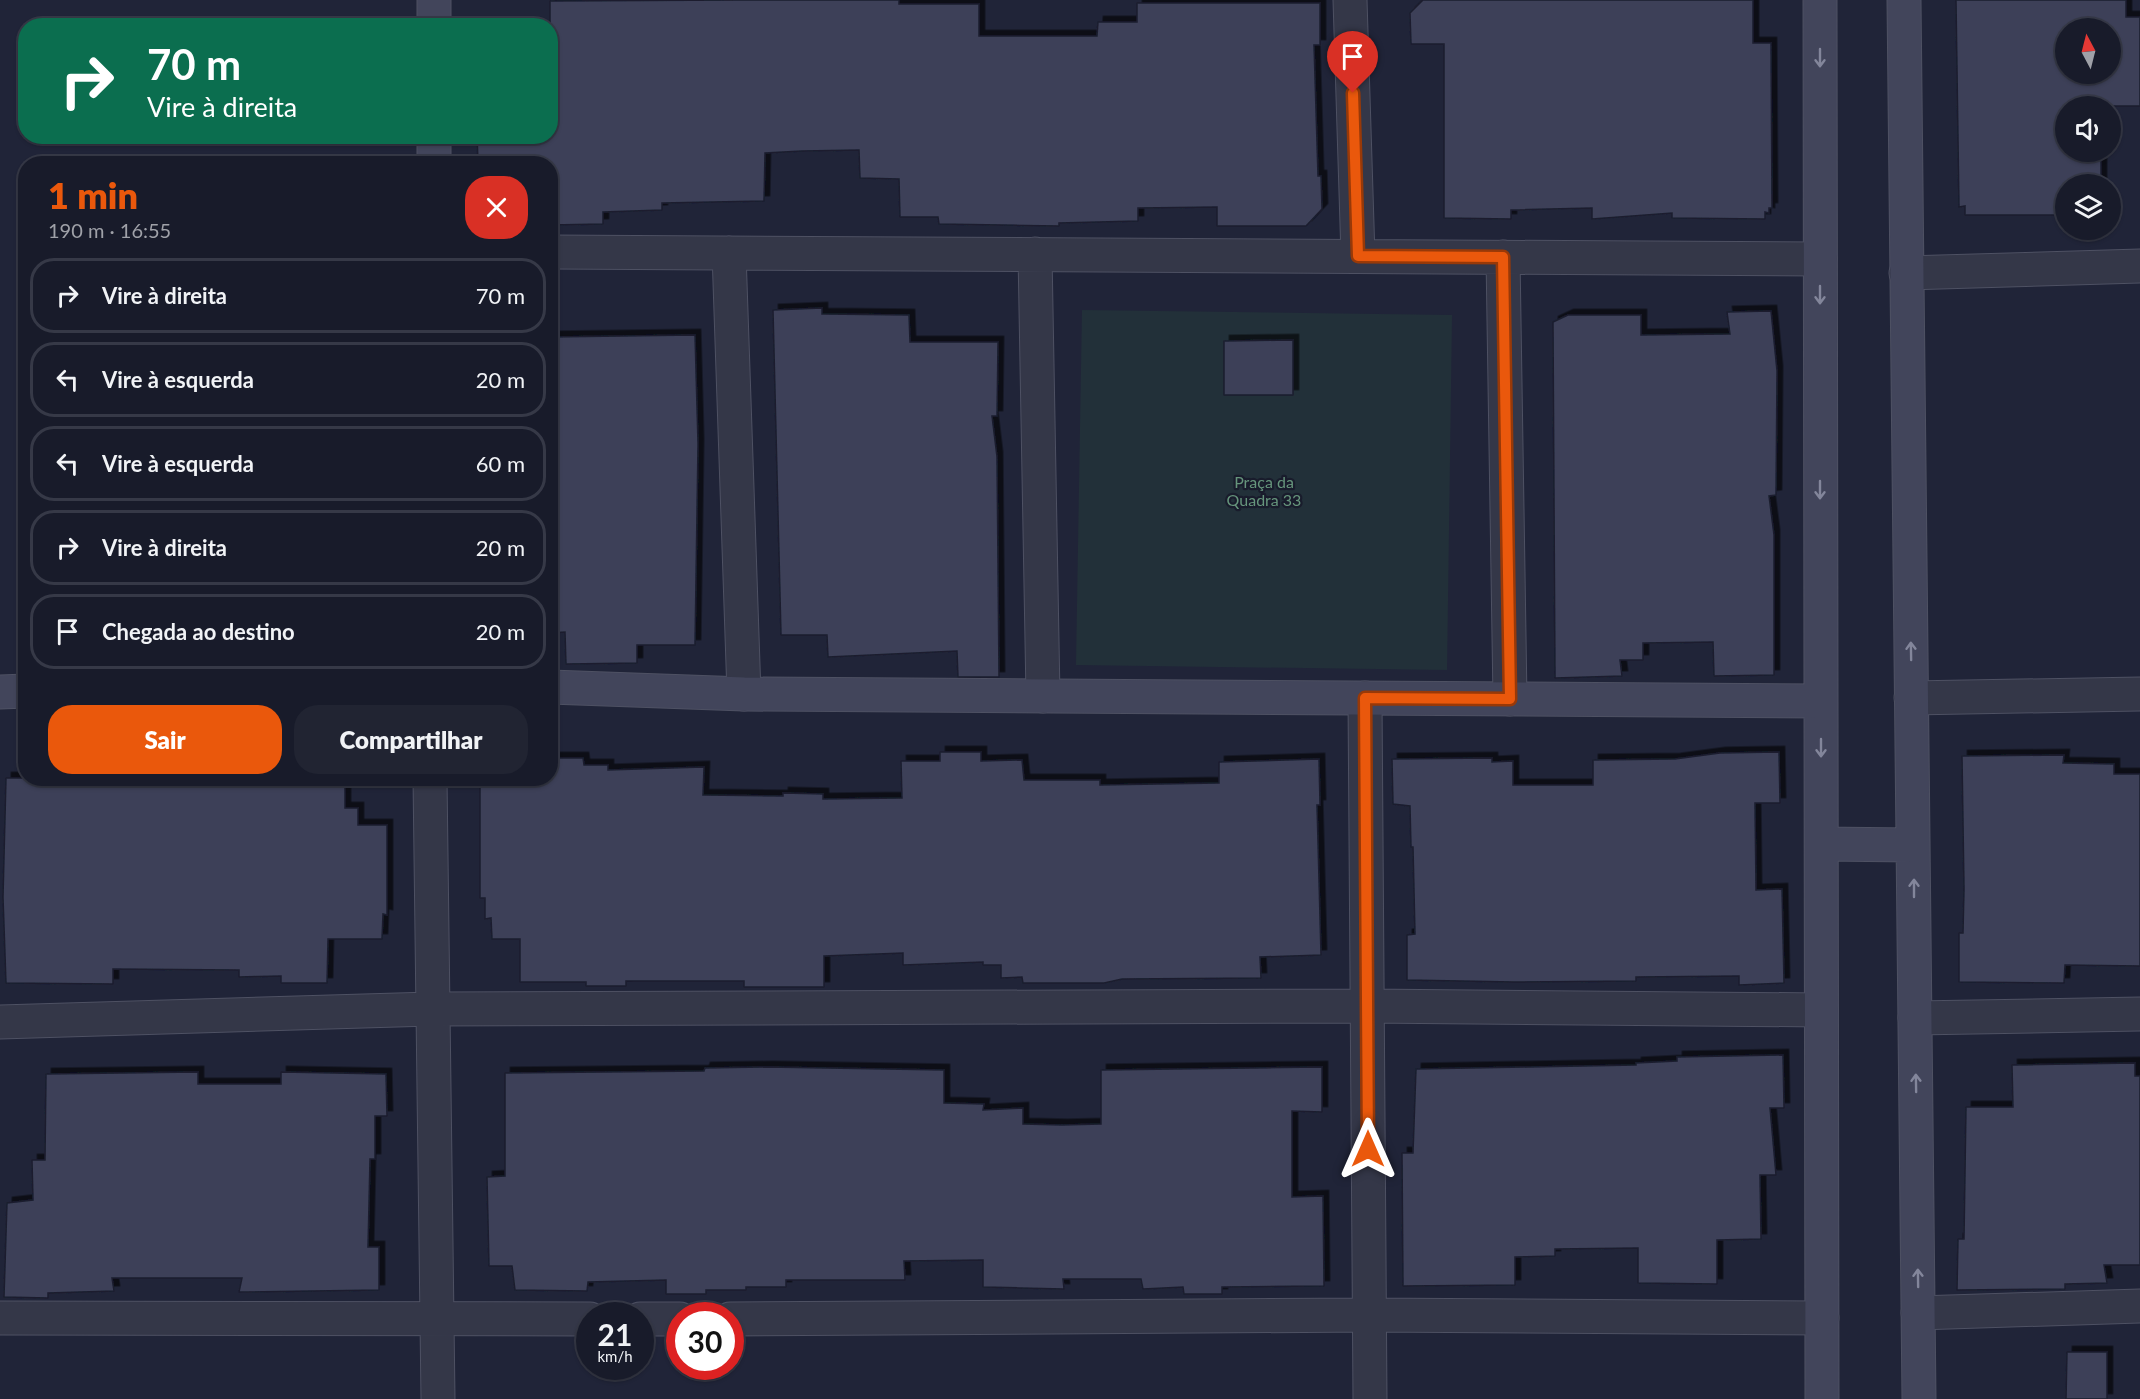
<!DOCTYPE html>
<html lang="pt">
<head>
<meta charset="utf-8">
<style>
  :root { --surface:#181b2a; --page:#212432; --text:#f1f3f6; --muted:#9fa1a8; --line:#363947; --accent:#ea580c }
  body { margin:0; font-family:Lato,sans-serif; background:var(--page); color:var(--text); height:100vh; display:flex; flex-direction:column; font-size:22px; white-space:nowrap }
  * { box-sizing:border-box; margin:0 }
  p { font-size:20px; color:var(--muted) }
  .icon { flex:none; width:33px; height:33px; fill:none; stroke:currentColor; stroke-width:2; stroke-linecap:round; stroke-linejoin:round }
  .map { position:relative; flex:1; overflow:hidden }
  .panel { position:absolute; left:18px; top:156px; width:540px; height:630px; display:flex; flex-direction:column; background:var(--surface); border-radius:24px; box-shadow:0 2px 4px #0004,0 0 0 2px var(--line) }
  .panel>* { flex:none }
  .hud { position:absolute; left:18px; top:18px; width:540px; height:126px; border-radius:24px; box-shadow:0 2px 4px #0004,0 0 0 2px var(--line); background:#0b6e4f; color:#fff; overflow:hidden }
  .needle { width:39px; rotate:353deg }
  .tools { position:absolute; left:2055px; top:18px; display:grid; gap:12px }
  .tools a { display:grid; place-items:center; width:66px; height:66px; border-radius:50%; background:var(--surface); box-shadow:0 2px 4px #0004,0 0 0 2px var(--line); font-size:30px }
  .speed { position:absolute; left:576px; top:1302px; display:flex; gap:12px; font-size:30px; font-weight:700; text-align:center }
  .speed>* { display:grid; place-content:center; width:78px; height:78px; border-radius:50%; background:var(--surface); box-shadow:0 2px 4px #0004,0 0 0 2px var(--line); line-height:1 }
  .speed small { font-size:15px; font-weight:400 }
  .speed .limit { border:9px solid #d22; background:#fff; color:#111 }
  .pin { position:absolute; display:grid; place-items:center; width:51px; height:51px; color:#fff; margin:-62px -26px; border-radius:50% 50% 50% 0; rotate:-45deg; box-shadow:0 0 6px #0007 }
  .pin .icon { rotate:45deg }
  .me { position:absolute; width:66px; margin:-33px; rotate:0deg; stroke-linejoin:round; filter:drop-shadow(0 0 4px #0008) }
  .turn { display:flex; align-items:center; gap:21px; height:126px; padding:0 30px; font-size:27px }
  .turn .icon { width:78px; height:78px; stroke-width:2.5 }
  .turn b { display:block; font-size:42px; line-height:51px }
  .round { display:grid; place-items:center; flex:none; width:63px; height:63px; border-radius:24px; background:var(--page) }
  .headline { display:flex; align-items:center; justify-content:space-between; height:102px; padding:0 30px }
  h1 { font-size:36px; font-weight:800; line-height:45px; color:var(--accent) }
  .cta { display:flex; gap:12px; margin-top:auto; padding:12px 30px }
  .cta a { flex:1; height:69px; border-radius:24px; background:var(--accent); color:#fff; font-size:24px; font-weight:800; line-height:69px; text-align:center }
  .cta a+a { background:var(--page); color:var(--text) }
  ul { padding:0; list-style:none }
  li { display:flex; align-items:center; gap:18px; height:75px; margin:0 12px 9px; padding:0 18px; border:3px solid var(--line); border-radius:24px }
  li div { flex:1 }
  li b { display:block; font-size:22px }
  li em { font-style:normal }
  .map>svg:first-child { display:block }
</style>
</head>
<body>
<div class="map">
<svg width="2140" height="1399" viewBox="0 0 2140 1399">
  <defs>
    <filter id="shadow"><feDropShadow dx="5.5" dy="-5.5" stdDeviation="0" flood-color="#0009"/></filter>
  </defs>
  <rect width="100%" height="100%" fill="#202438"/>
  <!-- park -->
  <path fill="#223039" d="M1082,310L1452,315L1447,670L1076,665Z"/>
  <!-- building -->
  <path fill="#3c4158" stroke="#1b1e2f" stroke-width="1.5" fill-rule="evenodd" filter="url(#shadow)" d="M740,0H899V4H979V36H1097L1098,22H1137V3H1320V45H1314L1318,176H1321L1322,209L1306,226H1217V207L1138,208V221L1059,223V226L939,224L938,217H900L899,179L860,178L859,150L802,151L765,153L764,201L662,203V210L603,212V224L550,225V164L478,161L477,136H550V1Z
    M1423,0H1753V43H1771L1772,208H1769V213L1765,212V219L1672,218V213L1592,219V208L1511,210V219L1444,218V44H1411L1410,13Z
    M1956,0H2126V17H2140V106H2066V152H2101V184H2066V215H1965V206L1959,207ZM2066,28H2110V74H2066Z
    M822,308V314L909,315L910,342H998L997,416H992L997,457L999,677H958L957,651L828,657L827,635H781L773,310Z
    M1771,311L1777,371L1776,495L1769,496L1774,535V675L1714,676L1713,642L1643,643V660H1620L1622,676L1555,678L1553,322L1568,315H1641V335L1730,334L1727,312Z
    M695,335L698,444L695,645H637V663L566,664L565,632L550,633V337Z
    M1293,340V395H1224V341Z
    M940,752H981V761L1022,760L1024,780H1100V785L1219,783V762L1319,759L1320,805H1317L1321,955L1260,957L1261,978L1122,979L1104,983H1023L1022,977L1001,978V965H983V962L903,965V953L824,956V987H744V981H626V986H586V982H520V939H492L491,918L485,919V898H480V778H550V758H583L584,765H608V770L704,767L703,795L783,796V793L823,794V799L902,798L901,761H940Z
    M1779,752L1780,803H1755L1756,890L1782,889L1784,983L1739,985V976L1636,977V981L1514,982L1407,980V935L1415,934L1413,847H1411L1410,806L1393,804L1392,759L1492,758V762L1513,761V785H1593V760L1675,759L1720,753Z
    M2064,755L2063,763L2114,764V774H2140V966L2065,965L2064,983L1959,982V933H1963L1964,889L1962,756Z
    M6,778H345V808H358V825H387V915L383,914L382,939H328L327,983H281V976L239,977V970L113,969V984L6,983L3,897Z
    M1783,1055L1784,1108H1770L1776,1175H1760L1761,1239L1717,1240V1284L1638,1283V1248L1555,1249V1256L1515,1257V1285L1403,1286L1402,1153H1413L1416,1069L1636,1065V1063L1677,1061V1057Z
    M2135,1063V1076H2140V1265H2104L2107,1283L2065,1284V1289L1957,1290L1958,1239H1964L1966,1107H2013L2012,1065Z
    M767,1067L944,1070V1103L984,1104L983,1110L1023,1108V1124L1062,1125L1101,1124V1070L1322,1067V1112L1292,1111V1197L1323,1196L1324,1286L1222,1287V1294H1184L1183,1287L1143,1289L1141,1279H1063L1064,1289L983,1287V1260L904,1261L905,1280H786V1287H746V1290H706V1294H666V1280L588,1282L587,1291L515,1290L512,1266H489L487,1177L505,1176V1073L704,1071L705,1068Z
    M198,1072V1084H281V1072L386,1074L387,1116H375V1159H370L368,1247H379V1290L239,1292L242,1278H112L114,1291L48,1293V1298L4,1297L7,1203L33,1200L32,1160H45L46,1074Z
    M2067,1352H2107V1399H2066Z"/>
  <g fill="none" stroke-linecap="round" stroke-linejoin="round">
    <!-- street casing -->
    <g stroke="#4e5163" stroke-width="35">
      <path id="street" d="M1350,0L1358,256
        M550,252L1820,259
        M729,253L744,694
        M1035,254L1043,696
        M1503,257L1510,699
        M1906,273L2140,266
        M1365,698L1370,1399
        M1911,698L2140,694
        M430,778L438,1399
        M1915,1018L2140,1014
        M0,1022L431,1009L1368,1006L1821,1010
        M1918,1313L2140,1306
        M0,1318L590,1319
        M640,1319H680
        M730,1319L1370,1315L1822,1318"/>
    </g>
    <!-- secondary casing -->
    <g stroke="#4e5163" stroke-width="35">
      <path id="secondary" d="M1820,0L1822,1399
        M1904,0L1919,1399
        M434,26V0
        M434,164V136
        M550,687L744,694L1821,701
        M0,692L26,691
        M1822,844L1913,845"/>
    </g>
    <!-- street -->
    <use href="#street" stroke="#343748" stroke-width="33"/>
    <!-- secondary -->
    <use href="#secondary" stroke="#42455b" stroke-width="33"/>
  </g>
  <!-- one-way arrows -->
  <defs><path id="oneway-shaft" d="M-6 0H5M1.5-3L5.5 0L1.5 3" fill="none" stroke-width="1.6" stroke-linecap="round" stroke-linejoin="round" transform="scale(1.5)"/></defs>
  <g stroke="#83869b">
    <use href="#oneway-shaft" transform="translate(1820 58) rotate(90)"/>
    <use href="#oneway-shaft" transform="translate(1820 295) rotate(90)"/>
    <use href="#oneway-shaft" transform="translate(1820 490) rotate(90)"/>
    <use href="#oneway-shaft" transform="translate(1911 651) rotate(-91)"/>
    <use href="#oneway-shaft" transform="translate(1821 748) rotate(90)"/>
    <use href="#oneway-shaft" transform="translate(1914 888) rotate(-90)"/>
    <use href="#oneway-shaft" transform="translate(1916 1083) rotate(-91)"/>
    <use href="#oneway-shaft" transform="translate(1918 1278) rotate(-91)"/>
  </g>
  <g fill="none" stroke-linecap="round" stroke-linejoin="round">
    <!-- route casing -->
    <g stroke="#983908" stroke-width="15">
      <path id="route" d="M1353,93L1358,256L1503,257L1510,699L1365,698L1368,1149"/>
    </g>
    <!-- route -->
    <use href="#route" stroke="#ea580c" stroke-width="10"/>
  </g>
  <g text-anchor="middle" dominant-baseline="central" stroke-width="4.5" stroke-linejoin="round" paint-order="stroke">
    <!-- park labels -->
    <g font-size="16" fill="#66957c" stroke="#191c2c">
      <text x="1264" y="481">Praça da<tspan x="1264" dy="18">Quadra 33</tspan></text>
    </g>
  </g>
</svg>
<div class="tools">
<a><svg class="needle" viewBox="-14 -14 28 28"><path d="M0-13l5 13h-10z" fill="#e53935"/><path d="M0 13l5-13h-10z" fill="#9fa1a8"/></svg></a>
<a><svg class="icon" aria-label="sound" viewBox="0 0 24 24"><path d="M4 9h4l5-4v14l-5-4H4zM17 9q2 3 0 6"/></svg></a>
<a><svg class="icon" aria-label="layers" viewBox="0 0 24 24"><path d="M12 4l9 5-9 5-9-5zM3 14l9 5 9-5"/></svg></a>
</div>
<div class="speed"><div>21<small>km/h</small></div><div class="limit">30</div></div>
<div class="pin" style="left:1353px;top:93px;background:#d93025"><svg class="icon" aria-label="arrive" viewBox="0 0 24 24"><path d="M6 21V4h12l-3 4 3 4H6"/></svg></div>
<svg class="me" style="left:1368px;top:1149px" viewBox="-20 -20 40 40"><path d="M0-17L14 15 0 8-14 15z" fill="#ea580c" stroke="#fff" stroke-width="4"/></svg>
<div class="hud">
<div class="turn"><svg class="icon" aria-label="right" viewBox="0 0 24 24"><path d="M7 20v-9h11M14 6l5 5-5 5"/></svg><div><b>70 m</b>Vire à direita</div></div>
</div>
<section class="panel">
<div class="headline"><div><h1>1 min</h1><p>190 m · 16:55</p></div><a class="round" style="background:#d93025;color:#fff"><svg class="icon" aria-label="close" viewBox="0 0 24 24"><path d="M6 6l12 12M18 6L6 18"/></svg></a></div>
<ul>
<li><svg class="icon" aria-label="right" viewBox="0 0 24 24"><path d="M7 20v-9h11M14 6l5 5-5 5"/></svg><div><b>Vire à direita</b></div><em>70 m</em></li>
<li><svg class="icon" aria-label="left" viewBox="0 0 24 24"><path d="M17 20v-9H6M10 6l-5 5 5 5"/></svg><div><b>Vire à esquerda</b></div><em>20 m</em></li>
<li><svg class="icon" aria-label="left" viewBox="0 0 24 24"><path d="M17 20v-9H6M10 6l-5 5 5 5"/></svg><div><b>Vire à esquerda</b></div><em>60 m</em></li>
<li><svg class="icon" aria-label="right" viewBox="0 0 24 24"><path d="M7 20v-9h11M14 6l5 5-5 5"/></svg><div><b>Vire à direita</b></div><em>20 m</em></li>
<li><svg class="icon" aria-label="arrive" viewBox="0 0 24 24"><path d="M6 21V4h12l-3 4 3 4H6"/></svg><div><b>Chegada ao destino</b></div><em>20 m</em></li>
</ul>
<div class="cta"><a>Sair</a><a>Compartilhar</a></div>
</section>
</div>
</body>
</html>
